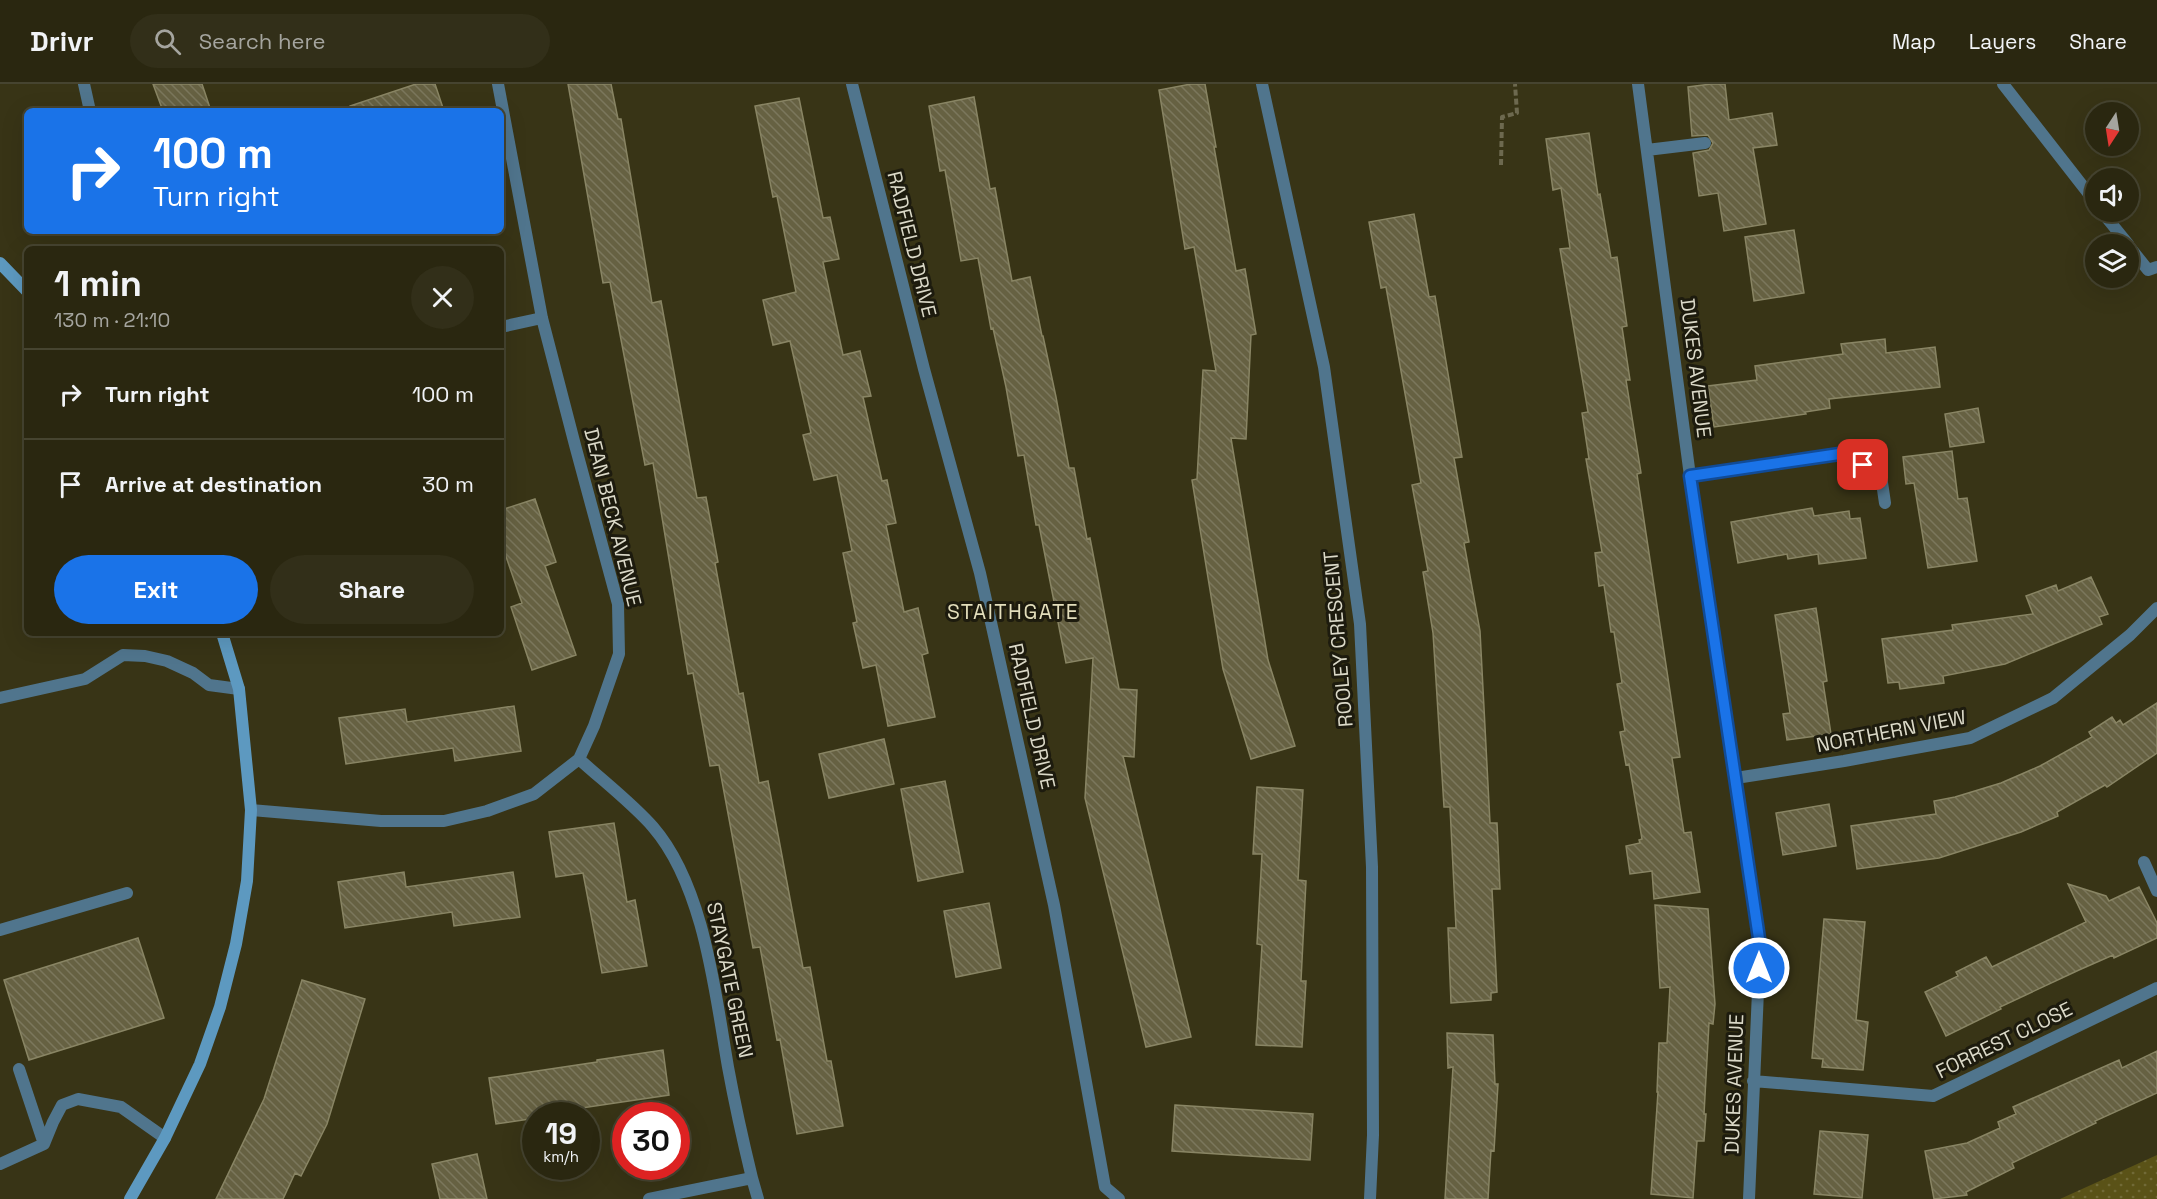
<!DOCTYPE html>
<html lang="en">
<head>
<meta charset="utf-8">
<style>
  :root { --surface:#2a2710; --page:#322f19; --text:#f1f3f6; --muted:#a5a59f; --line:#464430; --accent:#1a73e8 }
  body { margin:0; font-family:"Space Grotesk",sans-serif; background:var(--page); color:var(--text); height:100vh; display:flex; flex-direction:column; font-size:22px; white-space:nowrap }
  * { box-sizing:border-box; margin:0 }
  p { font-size:20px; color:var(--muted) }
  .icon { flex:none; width:33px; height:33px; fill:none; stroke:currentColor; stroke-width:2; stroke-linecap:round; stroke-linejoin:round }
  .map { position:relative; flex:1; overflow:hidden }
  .details { position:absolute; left:24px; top:162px; width:480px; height:390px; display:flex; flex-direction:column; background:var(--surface); border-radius:9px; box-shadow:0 6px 24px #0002,0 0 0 2px var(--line) }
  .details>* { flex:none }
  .guide { position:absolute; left:24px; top:24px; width:480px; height:126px; border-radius:9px; box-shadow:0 6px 24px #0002,0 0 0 2px var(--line); background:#1a73e8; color:#fff; overflow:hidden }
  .needle { width:39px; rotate:192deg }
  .fabs { position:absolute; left:2085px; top:18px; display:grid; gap:12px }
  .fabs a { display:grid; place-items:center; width:54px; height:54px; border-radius:50%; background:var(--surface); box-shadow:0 6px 24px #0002,0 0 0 2px var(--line); font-size:30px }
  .speed { position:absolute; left:522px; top:1018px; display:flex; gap:12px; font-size:30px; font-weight:700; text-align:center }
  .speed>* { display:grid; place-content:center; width:78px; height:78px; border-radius:50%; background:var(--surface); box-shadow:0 6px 24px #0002,0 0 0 2px var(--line); line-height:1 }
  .speed small { font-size:15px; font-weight:400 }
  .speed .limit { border:9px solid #d22; background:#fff; color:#111 }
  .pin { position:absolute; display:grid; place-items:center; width:51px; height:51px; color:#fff; margin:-26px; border-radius:12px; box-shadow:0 3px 9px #0006 }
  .me { position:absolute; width:66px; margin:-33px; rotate:0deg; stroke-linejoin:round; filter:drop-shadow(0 0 4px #0008) }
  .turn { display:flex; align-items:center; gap:21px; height:126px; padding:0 30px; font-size:27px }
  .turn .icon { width:78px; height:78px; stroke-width:2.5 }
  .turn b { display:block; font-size:42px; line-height:51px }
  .round { display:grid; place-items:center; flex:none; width:63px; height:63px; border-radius:32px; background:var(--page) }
  .summary { display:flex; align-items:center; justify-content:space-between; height:102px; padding:0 30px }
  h1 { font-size:36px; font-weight:800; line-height:45px }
  .action { display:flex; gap:12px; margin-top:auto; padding:12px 30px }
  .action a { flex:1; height:69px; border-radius:36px; background:var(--accent); color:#fff; font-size:24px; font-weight:800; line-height:69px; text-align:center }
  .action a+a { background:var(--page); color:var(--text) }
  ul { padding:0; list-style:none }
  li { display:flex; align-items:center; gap:18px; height:90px; padding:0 30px; border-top:2px solid var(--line) }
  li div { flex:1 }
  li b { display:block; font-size:22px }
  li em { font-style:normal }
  header { display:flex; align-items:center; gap:36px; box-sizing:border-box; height:84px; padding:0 30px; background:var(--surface); border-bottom:2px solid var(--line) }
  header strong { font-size:28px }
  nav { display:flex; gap:33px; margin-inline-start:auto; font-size:21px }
  .search { width:420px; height:54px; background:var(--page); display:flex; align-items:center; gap:15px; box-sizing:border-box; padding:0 21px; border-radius:33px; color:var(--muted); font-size:22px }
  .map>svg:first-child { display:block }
</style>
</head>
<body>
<header>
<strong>Drivr</strong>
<div class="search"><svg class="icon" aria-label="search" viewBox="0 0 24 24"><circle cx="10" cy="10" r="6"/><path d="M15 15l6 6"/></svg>Search here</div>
<nav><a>Map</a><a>Layers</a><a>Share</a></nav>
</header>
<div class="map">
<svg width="2157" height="1115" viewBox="0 0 2157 1115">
  <defs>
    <pattern id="grass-dots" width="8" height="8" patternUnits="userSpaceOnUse" patternTransform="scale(1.5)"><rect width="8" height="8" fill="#5a5217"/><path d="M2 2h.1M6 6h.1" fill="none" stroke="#716a37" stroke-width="1.8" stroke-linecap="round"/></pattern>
    <pattern id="building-back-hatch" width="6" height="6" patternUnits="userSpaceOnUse" patternTransform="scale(1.5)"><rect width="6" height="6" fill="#666142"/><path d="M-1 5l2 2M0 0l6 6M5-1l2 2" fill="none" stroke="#7b775c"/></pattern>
  </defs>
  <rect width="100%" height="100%" fill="#383416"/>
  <!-- grass -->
  <path fill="url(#grass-dots)" d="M2157,1071V1115H2060Z"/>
  <!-- building -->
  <path fill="url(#building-back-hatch)" stroke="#898564" stroke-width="1.5" d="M153,0H202L211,27H163Z
    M416,0H435L444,27H351L350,22Z
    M568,0H611L618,35H621L652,219L661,217L697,414L706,413L718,478L715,479L739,610L743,609L759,699L768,697L803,884L810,883L827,977H831L843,1042L797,1050L780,955L777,956L760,863L753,864L719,681L710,682L693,589L688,590L653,379L645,381L610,198L603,199Z
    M1191,0H1205L1216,63H1214L1236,187L1245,185L1256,250L1251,251L1246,355L1231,354L1268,576L1295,662L1251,675L1223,585L1192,396L1197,395L1203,286L1216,287L1194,163L1185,165L1159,6Z
    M1711,0H1725L1729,36L1772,29L1777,61L1753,64L1766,140L1724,147L1718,109L1699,112L1693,69L1709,66L1713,59L1708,51L1692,52L1688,3Z
    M974,13L990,105L995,104L1012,197L1030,193L1042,252H1043L1056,313L1069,384H1074L1087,455L1090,454L1119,605L1137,606L1134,673L1123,672L1191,953L1146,963L1085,714L1093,574L1066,579L1039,441H1036L1024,371L1018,372L1006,303L993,244L991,245L978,174L961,177L945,86L940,87L929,22Z
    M799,14L823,134L830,133L839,175L823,178L843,271L860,267L871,312L863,313L882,397L887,396L896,439L886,441L904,528L918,524L928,569L922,571L935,633L888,642L876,581L863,584L853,539L857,538L843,469L852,467L837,391L814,396L803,351L811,349L790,257L773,261L763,216L796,208L777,112L773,113L755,22Z
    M1589,49L1598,111L1600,110L1611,174L1617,173L1627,242L1622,243L1630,296H1626L1641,389L1637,390L1680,673L1672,674L1684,749L1691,748L1700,808L1654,815L1652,787L1630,790L1626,762L1640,759L1639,756L1642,755L1629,680L1626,681L1620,648L1625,647L1617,600L1622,599L1614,548H1611L1604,501L1599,502L1595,469L1602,468L1586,375H1589L1582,329L1588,328L1560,165L1570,164L1561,104L1553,106L1546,55Z
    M1414,130L1429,213L1435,212L1462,373L1454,374L1469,458L1464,459L1480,547L1490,739H1497L1500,805H1492L1497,908L1491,909V916L1451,919L1448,844H1456L1450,723H1444L1433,549L1423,488L1428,487L1412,401L1421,399L1386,203L1381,204L1369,138Z
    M1794,146L1804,209L1754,217L1745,153Z
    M1885,255L1886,269L1935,263L1940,303L1829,315L1830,324L1805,328L1806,330L1714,343L1708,302L1757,296L1755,282L1843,270L1841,260Z
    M1978,324L1984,358L1950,363L1945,330Z
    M1952,367L1958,415L1967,414L1977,477L1928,484L1914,399L1906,400L1903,373Z
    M535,415L556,478L545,482L576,571L532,586L511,523L522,519L501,458V426Z
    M1812,424L1814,432L1849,427L1850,435L1860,434L1866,474L1819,480L1818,470L1788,475L1787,470L1738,479L1731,438Z
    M2091,493L2108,530L2099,533L2102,540L2005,580L1943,592L1944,599L1900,605L1899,598L1888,599L1882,555L1953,546L1952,541L2033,530L2026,512L2056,501L2058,507Z
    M1816,524L1827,597L1823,598L1831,650L1787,656L1783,630L1790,629L1775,531Z
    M2157,619V669L2107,703L2105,701L2057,728L2058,732L2021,748L1939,774L1857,785L1851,742L1936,730L1934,717L1955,713L2001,699L2040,682L2092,653L2089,648L2112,633L2116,639L2120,636L2123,641Z
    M514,622L521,667L455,677L453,664L346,680L339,634L405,625L407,638Z
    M884,655L894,700L829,714L819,670Z
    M945,697L963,788L918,797L901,705Z
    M1257,703L1303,706L1298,796L1306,797L1301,897H1306L1302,963L1256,961L1262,861L1257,860L1262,770H1253Z
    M1829,720L1836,762L1783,771L1776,729Z
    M614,739L627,818L635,816L647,882L602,889L583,789L556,793L549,748Z
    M404,788L406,803L513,788L520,833L454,842L452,828L345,844L338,798Z
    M2068,800L2106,812L2109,817L2139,803L2157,839V854L2114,874L2113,871L2079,886L2000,923L2001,925L1946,952L1925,908L1958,892L1956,888L1986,873L1992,883L2086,838Z
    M989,819L1001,884L956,893L944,827Z
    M1655,821L1708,825L1715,920L1713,940L1709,939L1704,1030H1706L1704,1057H1697L1693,1114L1651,1110L1658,1008H1657L1659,959H1667L1670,903L1660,904Z
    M1824,835L1865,838L1856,936L1868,938L1863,986L1822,983L1823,975L1812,974Z
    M138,854L164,934L29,976L4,896Z
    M302,896L365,915L327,1040L301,1092L295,1089L283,1115H216L264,1015Z
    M1447,949L1493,951L1495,1000H1498L1494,1067L1491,1066L1488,1115H1445L1453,983L1448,984Z
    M663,966L669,1011L561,1027L562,1030L536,1032V1034L496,1040L489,994L597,978V976Z
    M2157,967V1009L2095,1037L2096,1039L2012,1079L2014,1084L1966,1108L1967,1111L1934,1115L1925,1067L1967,1059L2000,1044L1998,1038L2016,1030L2013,1023L2119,976L2122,984Z
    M1175,1021L1313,1030L1310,1076L1172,1067Z
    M1820,1047L1868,1051L1862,1114L1814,1110Z
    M477,1070L487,1115H440L432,1080Z"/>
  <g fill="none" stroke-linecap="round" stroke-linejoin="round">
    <!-- path -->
    <path stroke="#6d694f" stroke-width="4" stroke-dasharray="6 3" stroke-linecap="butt" d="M1501,81L1502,33L1517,29L1515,0"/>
    <!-- lane -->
    <path stroke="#50758d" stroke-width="12" d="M2003,0L2096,119
      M2102,128L2128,160
      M2128,161L2148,186L2157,183
      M0,614L85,595L123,571L145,572L167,577L193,589L209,601L239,605
      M0,846L127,809
      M19,985L44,1060
      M0,1080L44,1060L53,1038L62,1021L78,1015L121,1023L165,1054"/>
    <!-- street -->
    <path stroke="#50758d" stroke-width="12" d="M84,0L90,27
      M852,0L924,285L980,489L1054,821L1105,1103L1119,1115
      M1262,0L1324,283L1360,540L1372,783L1373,1051L1370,1115
      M1638,0L1690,392L1760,861L1749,1115
      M1647,66L1705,59
      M501,243L542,234
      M1690,392L1846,369L1881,392L1885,419
      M579,675C602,696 633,720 653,743C704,802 715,908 728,983C735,1021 743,1057 752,1094
      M1736,694L1844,677L1970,654L2053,614L2130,551L2157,524
      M251,726L381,737H444L487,727L534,710L579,675L594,642L619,570L618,520L575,361L542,234L498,0
      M2144,778L2157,807
      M1753,997L1933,1012L2157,904
      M649,1115L752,1094L758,1115"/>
    <!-- secondary -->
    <path stroke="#5d99c0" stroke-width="12" d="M0,179L27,207
      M130,1115L165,1054L200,980L220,923L236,860L247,797L251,726L239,605L222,549"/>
  </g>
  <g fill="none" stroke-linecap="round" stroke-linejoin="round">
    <!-- route casing -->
    <g stroke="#114b97" stroke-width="15">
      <path id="route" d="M1759,884L1760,861L1690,392L1846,369L1863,381"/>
    </g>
    <!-- route -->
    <use href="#route" stroke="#1a73e8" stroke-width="10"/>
  </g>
  <g text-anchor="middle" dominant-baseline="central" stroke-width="6" stroke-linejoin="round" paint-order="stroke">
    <!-- street labels -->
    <g font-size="20" fill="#dbd9c8" stroke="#1d1b0e">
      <text transform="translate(912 160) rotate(76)">RADFIELD DRIVE</text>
      <text transform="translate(1696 284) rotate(83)">DUKES AVENUE</text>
      <text transform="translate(613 433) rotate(76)">DEAN BECK AVENUE</text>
      <text transform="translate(1338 555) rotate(-95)">ROOLEY CRESCENT</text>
      <text transform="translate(1032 632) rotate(77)">RADFIELD DRIVE</text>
      <text transform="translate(1891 647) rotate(-11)">NORTHERN VIEW</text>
      <text transform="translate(730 896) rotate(78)">STAYGATE GREEN</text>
      <text transform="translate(2004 956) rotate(-26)">FORREST CLOSE</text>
      <text transform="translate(1734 1000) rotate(-88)">DUKES AVENUE</text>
    </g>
    <!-- neighbourhood labels -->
    <g font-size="21" letter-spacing="1.5" fill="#e3debb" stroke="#1d1b0e">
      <text x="1013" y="527">STAITHGATE</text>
    </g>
  </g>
</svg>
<div class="fabs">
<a><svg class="needle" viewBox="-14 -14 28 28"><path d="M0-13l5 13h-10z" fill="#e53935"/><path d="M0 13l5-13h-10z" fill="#a5a59f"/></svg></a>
<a><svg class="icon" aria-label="sound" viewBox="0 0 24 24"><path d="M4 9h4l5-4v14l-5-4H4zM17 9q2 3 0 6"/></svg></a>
<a><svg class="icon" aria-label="layers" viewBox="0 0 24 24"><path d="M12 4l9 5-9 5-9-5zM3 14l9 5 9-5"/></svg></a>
</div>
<div class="speed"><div>19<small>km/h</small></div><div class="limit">30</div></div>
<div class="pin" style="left:1863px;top:381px;background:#d93025"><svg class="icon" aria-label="arrive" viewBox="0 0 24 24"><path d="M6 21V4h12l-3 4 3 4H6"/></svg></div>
<svg class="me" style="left:1759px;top:884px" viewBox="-20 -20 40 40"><circle r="17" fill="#1a73e8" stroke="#fff" stroke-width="3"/><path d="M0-11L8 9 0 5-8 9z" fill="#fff"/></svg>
<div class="guide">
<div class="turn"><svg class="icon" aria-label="right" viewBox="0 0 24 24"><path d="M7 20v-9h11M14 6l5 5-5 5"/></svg><div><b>100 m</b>Turn right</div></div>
</div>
<section class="details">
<div class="summary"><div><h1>1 min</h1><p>130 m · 21:10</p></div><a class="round"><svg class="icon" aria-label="close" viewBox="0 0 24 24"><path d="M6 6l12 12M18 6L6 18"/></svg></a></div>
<ul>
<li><svg class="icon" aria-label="right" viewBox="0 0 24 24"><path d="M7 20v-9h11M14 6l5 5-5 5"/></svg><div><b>Turn right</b></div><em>100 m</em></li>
<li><svg class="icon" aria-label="arrive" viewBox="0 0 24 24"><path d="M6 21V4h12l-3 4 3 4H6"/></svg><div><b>Arrive at destination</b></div><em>30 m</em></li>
</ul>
<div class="action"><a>Exit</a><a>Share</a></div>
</section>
</div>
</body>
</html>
